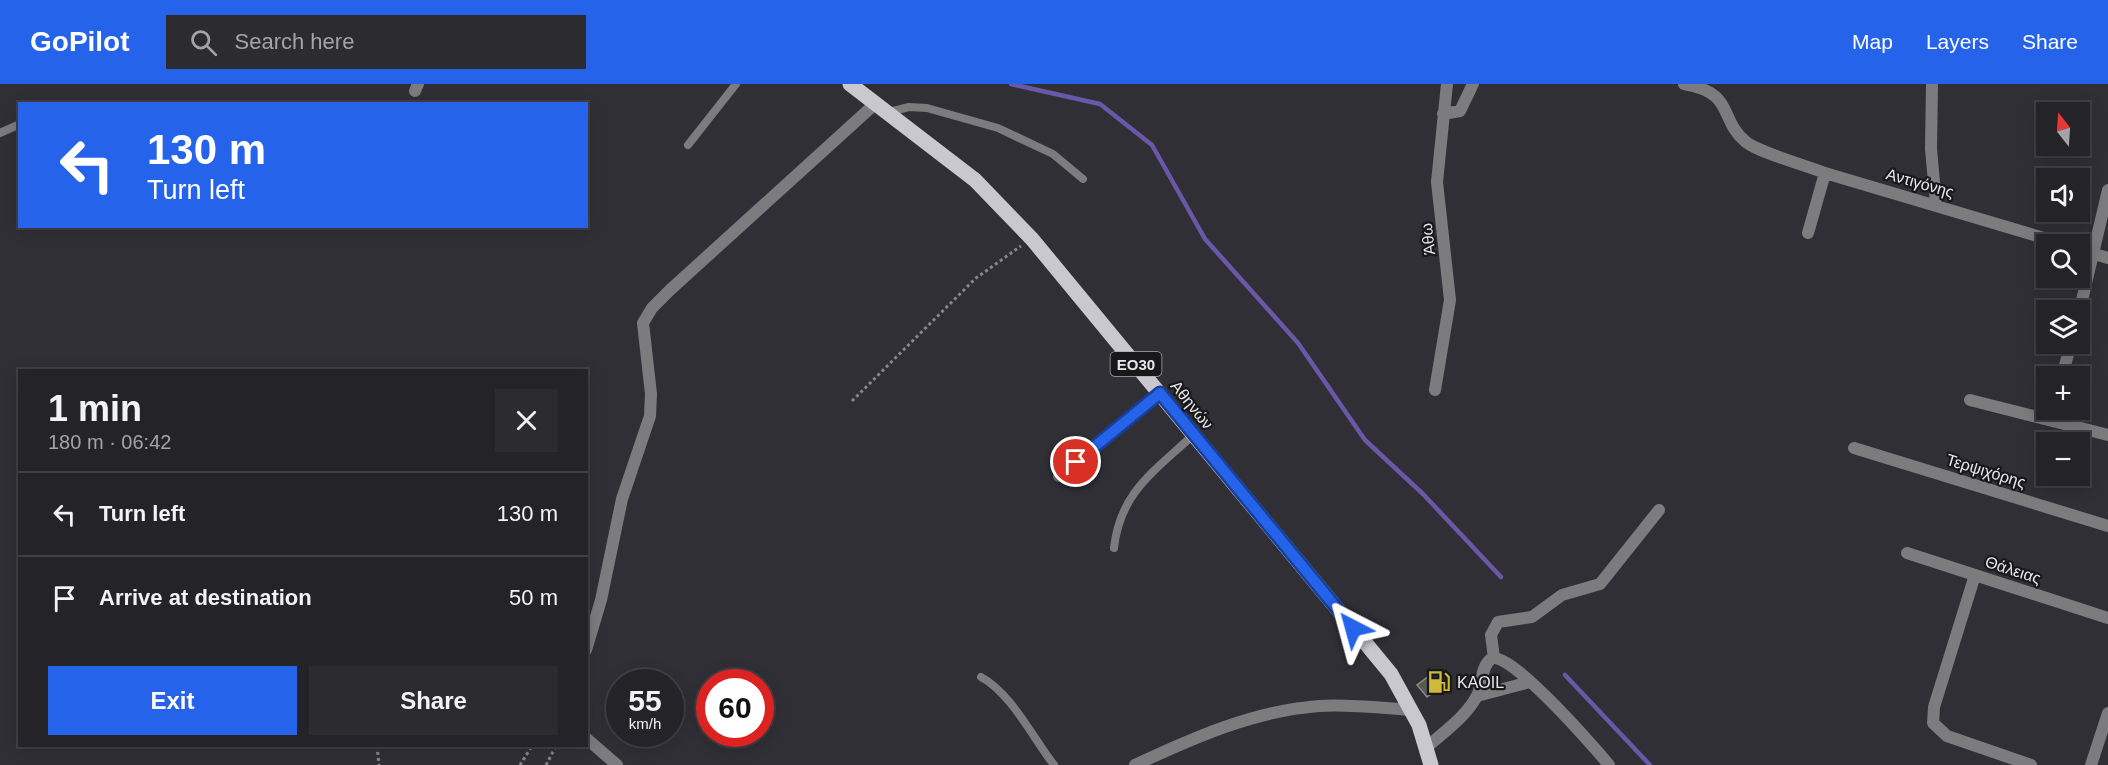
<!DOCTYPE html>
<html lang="en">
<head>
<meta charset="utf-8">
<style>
  :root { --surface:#242328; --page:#2c2b30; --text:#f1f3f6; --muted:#a3a4a8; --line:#414045; --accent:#2563eb }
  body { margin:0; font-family:Arial,sans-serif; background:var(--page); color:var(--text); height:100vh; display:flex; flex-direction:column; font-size:22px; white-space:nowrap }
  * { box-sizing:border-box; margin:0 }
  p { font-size:20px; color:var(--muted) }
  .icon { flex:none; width:33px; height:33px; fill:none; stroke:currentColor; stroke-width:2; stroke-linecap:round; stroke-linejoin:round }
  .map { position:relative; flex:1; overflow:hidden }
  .details { position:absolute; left:18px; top:285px; width:570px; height:378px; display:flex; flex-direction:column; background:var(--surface); border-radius:0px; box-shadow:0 3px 15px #0003,0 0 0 2px var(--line) }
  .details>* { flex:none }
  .top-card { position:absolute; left:18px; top:18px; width:570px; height:126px; border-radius:0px; box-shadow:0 3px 15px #0003,0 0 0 2px var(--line); background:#2563eb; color:#fff; overflow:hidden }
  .needle { width:39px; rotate:343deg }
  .controls { position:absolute; left:2036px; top:18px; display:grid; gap:12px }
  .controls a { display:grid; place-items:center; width:54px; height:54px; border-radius:0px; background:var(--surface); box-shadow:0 3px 15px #0003,0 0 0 2px var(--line); font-size:30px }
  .speed { position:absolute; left:606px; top:585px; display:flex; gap:12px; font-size:30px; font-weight:700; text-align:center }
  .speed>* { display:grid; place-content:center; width:78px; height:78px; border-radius:50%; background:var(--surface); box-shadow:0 3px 15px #0003,0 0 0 2px var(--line); line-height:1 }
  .speed small { font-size:15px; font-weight:400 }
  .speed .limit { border:9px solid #d22; background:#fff; color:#111 }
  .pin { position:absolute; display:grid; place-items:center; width:51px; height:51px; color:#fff; margin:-26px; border:3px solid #fff; border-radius:50%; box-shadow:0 2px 6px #0007 }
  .me { position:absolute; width:66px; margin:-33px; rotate:321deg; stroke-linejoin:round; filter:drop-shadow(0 0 4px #0008) }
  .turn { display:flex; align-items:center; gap:21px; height:126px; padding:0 30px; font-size:27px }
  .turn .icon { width:78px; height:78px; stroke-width:2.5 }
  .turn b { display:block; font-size:42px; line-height:51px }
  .round { display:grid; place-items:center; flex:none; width:63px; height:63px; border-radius:0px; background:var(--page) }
  .summary { display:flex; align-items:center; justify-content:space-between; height:102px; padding:0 30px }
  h1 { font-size:36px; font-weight:800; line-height:45px }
  .primary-button { display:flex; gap:12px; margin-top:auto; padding:12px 30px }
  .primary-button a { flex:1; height:69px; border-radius:0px; background:var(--accent); color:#fff; font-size:24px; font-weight:800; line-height:69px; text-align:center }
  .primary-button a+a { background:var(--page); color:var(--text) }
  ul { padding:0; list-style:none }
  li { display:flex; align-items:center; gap:18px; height:84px; padding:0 30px; border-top:2px solid var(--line) }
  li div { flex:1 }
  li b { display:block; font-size:22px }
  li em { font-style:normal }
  header { display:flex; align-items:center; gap:36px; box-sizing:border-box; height:84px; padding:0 30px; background:var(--accent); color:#fff }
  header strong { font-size:28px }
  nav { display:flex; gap:33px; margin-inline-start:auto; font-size:21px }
  .search { width:420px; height:54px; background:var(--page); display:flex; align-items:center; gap:15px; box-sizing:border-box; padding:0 21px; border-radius:0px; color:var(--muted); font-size:22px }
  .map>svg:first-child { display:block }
</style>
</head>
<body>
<header>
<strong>GoPilot</strong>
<div class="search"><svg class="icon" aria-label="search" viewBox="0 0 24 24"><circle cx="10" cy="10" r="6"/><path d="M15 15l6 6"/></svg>Search here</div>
<nav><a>Map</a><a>Layers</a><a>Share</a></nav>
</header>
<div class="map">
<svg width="2108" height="681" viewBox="0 0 2108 681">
  <rect width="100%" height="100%" fill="#302f36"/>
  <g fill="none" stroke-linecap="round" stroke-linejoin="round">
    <!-- stream -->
    <path stroke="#6957a8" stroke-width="4.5" d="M1011,0L1100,20L1152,61L1205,155L1298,259L1365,356L1423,410L1501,493
      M1565,591L1650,681"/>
  </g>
  <!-- building -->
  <path fill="#595851" stroke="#8c8b84" stroke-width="1.5" d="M1429,592L1439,604L1427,613L1417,601Z"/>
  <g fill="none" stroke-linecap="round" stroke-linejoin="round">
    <!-- path -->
    <path stroke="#86868b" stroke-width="3" stroke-dasharray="3 3" stroke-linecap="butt" d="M852,317L976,194L1021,162
      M377,662L379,681
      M520,681L532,662
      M546,681L556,662"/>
    <!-- service -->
    <path stroke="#7c7c7f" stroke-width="8" d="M889,28L909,23L927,24L998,44L1053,70L1083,95
      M0,49L20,40
      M688,61L736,0
      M1114,464C1120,408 1155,387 1193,351
      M981,593C1011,609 1033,654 1054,681"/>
    <!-- minor -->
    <path stroke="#7c7c7f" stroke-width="12" d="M1684,0C1736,9 1718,35 1746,58C1760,69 1805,81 1825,89
      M1932,0L1931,65L1936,120
      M415,7L418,0
      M1443,30L1460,27L1473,0
      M1808,149L1825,89L2064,160
      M2079,165L2108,174
      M2079,229L2108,106
      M2062,292L2071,260
      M1435,306L1450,216L1437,98L1447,0
      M1970,316L2108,351
      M1854,364L2108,442
      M1059,392L1160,309
      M1907,469L2108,534
      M1975,491L1934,623L1933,639L1947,652L2031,681
      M586,566L601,516L622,415L650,332L651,310L643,239L652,224L670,206L876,19
      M1494,574L1491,551L1498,538L1532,533L1562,511L1600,500L1659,426
      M1477,612L1530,598
      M586,654L617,681
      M1427,663C1445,647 1467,632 1478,610C1482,600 1481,582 1491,575C1507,563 1596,665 1609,681
      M1135,681C1193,654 1253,627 1319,622C1349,620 1381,624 1411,626
      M2091,681L2108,629"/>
    <!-- primary -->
    <path stroke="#c8c8ce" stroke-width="15" d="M850,0L975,96L1032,155L1391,590L1419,641L1431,681"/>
  </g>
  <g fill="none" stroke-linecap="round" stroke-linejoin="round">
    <!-- route casing -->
    <g stroke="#184099" stroke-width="15">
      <path id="route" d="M1076,378L1160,309L1353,544"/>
    </g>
    <!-- route -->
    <use href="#route" stroke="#2563eb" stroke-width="10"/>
  </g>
  <!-- icons -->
  <defs>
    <g id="fuel-bare" transform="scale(1.8)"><path d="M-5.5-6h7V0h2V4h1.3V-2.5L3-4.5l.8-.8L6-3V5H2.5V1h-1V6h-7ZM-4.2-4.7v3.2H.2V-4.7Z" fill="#ceb938" stroke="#18181b" stroke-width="2.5" paint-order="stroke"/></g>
  </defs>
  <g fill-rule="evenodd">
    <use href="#fuel-bare" x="1439" y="598"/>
  </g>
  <g text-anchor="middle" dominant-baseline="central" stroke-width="4.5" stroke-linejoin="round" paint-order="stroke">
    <!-- shield labels -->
    <rect fill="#18181b" stroke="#aaaaad" stroke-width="1.5" x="1110.5" y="268" width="51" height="24" rx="4.5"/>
    <g font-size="15" font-weight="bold" fill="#e8e8ec">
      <text x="1136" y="280">ΕΟ30</text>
    </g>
    <!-- street labels -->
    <g font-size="16" fill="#e8e8ec" stroke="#18181b">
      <text transform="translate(1920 99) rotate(16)">Αντιγόνης</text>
      <text transform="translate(1428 155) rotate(-96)">Άθω</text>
      <text transform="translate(1192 321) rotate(51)">Αθηνών</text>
      <text transform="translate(1986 387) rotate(17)">Τερψιχόρης</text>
      <text transform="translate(2013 486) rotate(18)">Θάλειας</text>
    </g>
    <!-- poi labels -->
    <g font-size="16" fill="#e8e8ec" stroke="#18181b" text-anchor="start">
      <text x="1457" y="598">KAOIL</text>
    </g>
  </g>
</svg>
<div class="controls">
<a><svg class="needle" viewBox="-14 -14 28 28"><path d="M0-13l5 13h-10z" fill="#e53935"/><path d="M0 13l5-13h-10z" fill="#a3a4a8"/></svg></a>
<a><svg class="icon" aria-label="sound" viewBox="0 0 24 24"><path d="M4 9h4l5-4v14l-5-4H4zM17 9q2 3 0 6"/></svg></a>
<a><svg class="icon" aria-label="search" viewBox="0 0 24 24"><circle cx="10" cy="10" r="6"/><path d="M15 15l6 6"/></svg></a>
<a><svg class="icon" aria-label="layers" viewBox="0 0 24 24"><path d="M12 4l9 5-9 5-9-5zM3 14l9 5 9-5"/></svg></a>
<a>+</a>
<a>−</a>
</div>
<div class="speed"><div>55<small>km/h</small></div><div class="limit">60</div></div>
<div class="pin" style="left:1076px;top:378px;background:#d93025"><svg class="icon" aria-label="arrive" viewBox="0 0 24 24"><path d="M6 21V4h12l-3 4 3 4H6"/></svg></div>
<svg class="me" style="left:1353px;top:544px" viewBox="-20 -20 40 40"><path d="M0-17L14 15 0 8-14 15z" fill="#2563eb" stroke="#fff" stroke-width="4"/></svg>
<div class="top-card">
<div class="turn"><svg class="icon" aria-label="left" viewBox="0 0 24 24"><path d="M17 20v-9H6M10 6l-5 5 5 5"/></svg><div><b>130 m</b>Turn left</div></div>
</div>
<section class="details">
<div class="summary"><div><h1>1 min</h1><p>180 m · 06:42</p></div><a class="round"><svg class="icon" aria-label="close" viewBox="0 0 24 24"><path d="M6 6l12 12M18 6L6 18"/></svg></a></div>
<ul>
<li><svg class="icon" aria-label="left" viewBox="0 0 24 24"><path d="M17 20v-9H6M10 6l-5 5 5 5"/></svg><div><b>Turn left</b></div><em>130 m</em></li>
<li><svg class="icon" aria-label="arrive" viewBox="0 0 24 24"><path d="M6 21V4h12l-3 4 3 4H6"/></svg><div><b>Arrive at destination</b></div><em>50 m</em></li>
</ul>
<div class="primary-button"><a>Exit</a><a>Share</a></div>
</section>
</div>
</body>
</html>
